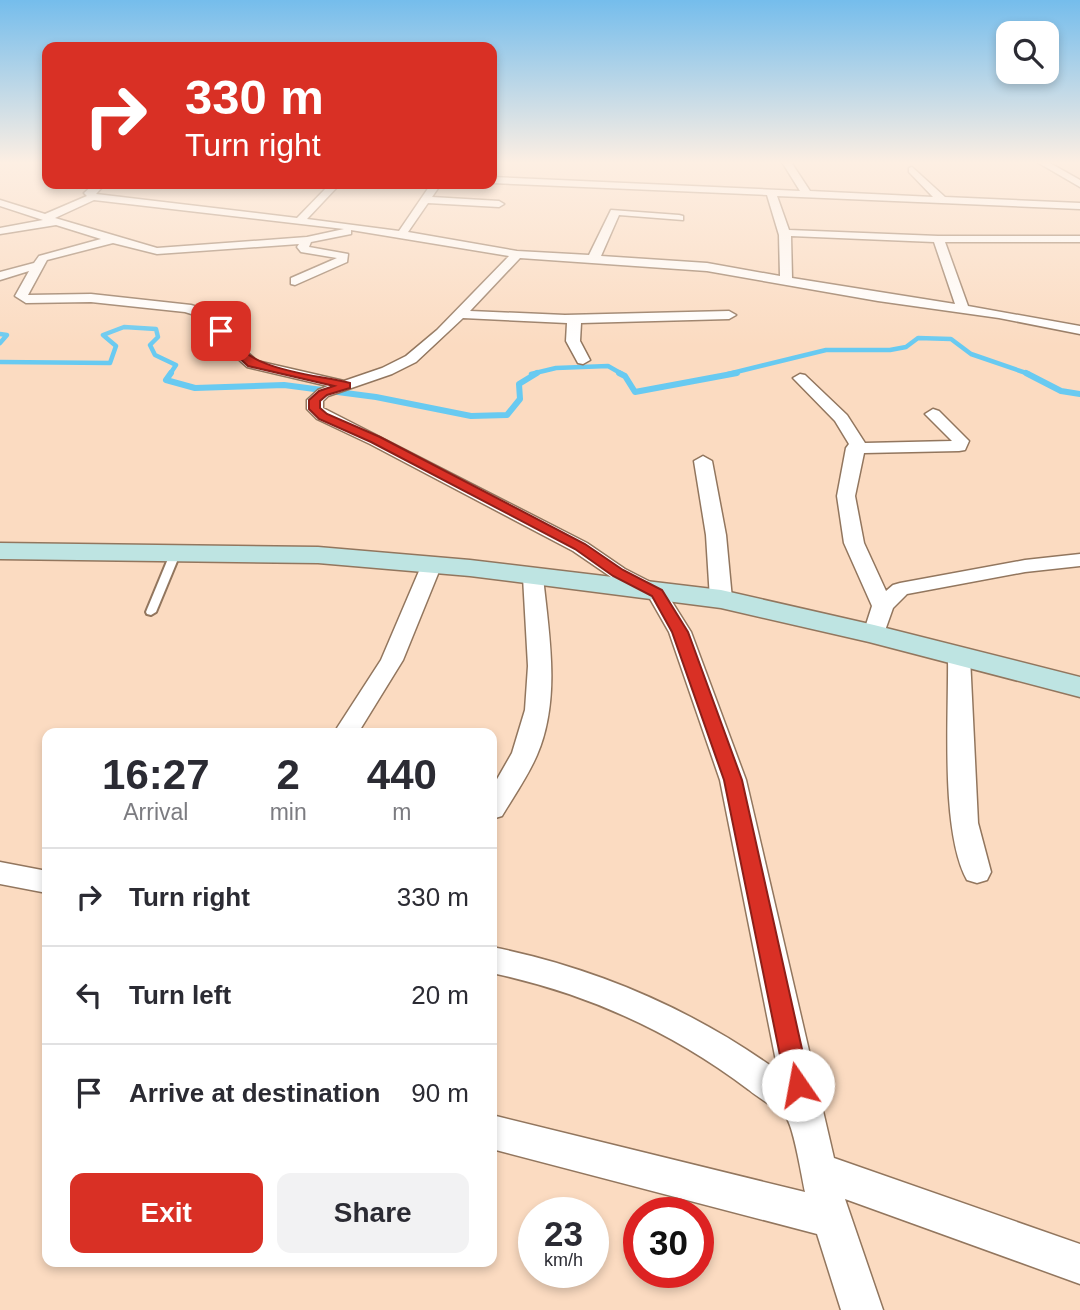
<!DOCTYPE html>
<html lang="en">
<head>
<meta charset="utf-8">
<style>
  :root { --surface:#fff; --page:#f2f2f3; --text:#2b2b33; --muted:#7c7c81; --line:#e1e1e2; --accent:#d93025 }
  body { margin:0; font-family:Arial,sans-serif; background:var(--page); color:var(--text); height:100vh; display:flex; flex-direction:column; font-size:26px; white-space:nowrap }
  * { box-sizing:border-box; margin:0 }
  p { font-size:23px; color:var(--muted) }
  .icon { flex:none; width:38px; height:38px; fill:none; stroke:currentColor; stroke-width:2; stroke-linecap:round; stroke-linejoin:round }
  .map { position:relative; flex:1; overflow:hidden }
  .panel { position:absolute; left:42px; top:728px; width:455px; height:539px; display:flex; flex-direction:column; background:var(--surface); border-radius:14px; box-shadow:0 4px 10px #0003 }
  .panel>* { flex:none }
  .top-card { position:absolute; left:42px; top:42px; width:455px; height:147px; border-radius:14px; box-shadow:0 4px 10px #0003; background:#d93025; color:#fff; overflow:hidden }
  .fabs { position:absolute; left:996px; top:21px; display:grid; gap:14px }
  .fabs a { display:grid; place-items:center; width:63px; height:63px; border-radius:14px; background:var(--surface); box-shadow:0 4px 10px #0003; font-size:35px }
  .speed { position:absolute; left:518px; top:1197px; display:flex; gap:14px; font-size:35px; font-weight:700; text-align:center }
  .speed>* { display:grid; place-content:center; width:91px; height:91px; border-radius:50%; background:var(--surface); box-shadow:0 4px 10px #0003; line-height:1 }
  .speed small { font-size:18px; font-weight:400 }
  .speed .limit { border:10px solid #d22; background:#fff; color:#111 }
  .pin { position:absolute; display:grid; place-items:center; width:60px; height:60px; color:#fff; margin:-30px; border-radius:14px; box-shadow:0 4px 10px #0006 }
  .me { position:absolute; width:77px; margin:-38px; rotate:348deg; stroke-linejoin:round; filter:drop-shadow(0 0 5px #0008) }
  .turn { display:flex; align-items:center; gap:24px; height:147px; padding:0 28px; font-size:32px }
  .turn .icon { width:91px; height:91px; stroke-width:2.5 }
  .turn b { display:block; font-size:49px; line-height:60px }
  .eta { display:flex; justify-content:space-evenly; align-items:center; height:119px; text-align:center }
  .eta b { font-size:42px; font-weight:700; line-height:49px }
  .button { display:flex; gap:14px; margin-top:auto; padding:14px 28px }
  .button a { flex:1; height:80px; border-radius:14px; background:var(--accent); color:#fff; font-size:28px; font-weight:700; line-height:80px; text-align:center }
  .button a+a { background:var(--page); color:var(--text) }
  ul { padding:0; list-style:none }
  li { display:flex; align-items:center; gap:21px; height:98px; padding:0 28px; border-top:2px solid var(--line) }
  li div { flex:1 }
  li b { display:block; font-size:26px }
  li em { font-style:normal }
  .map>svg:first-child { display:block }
</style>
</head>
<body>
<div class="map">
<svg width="1080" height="1310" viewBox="0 0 1080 1310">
  <rect width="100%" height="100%" fill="#fbdbc1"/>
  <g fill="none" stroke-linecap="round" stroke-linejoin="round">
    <!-- stream-far1 -->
    <path stroke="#68caf1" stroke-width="4.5" d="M0,334L7,335L0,343
      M0,362L110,363L116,346L103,335L124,327L156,329L158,337L150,345L155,355L176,365L170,374
      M531,374L556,368L608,366L622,374
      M728,374L826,350H890L906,347L918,338L951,339L971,354L1029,374"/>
    <!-- stream -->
    <path stroke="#68caf1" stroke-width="6" d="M171,373L166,380L195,388L284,385L376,397L471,416L507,415L520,399L519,384L537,373
      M619,373L625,376L635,392L737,373
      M1026,373L1061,391L1080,394"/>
    <!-- lane casing -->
    <g stroke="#92765e" stroke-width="4">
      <path id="lane" d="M175,551L180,554L156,612L151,615L147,614L146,612L170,554Z"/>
    </g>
    <!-- street casing -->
    <g stroke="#92765e" stroke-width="3">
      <path id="street" d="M782,162H791L810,191L933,197L909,172V168L912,167L945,197L1080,203V209L777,196L789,230L938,236H1080V242H945L968,306L1080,326V334L999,318L878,301L707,271L520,258L470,311L565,315L729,311L736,315L729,319L581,323L580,341L590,360L583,364L578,363L566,341L567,323L463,318L416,362L392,374L328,396L323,401V408L587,543L625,569L664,589L691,632L746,780L834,1158L1080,1244V1284L845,1199L883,1310H841L817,1234L492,1149V1115L805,1192C802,1178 794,1129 787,1119C781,1110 758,1098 749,1090C671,1031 586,993 492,973V947C596,968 692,1009 778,1071L720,780L669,632L649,597L611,577L573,551L370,444L317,419L307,409V400L318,390L328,386L247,367L219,342L209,324L201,317L185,312L91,302L26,303L15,296L29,271L0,280V272L34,263L39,256L101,239L56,225L0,234V228L43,220L0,206V200L45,214L87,196L84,193L94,184H105L96,194L297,218L330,184H340L307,219L399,231L431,184H441L432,197L499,201L504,204L499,207L428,203L408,232L517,251L589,255L611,210L679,215L683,216V220L619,215L601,256L707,263L780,276L779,235L767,195L492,183V177L800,191ZM94,200L344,229L307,237L157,248L55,218ZM351,230L509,256L437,330L406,356L382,368L344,381L257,361L230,337L220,319L211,311L191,305L91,294L28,295L47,260L113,243L157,254L299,244L297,247L301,252L337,258L291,278V284L295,285L347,262L348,254L309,247L311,242L351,234ZM791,236L934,242L955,304L792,278Z
        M1037,162H1048L1080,180V187Z
        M800,374L805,375L847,415L865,443L952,441L925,414L933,409L939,411L969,441L965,450L959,451L864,453L855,496L864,543L886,591L893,585L900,583L1025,560L1080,554V566L1025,572L907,594L893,608L882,639H866L863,634L872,606L844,543L837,496L846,448L849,444L835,421L793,378Z
        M703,456L712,461L726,535L732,599L728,603H714L710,599L706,535L694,461Z
        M432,558L439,560L442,564L403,660L358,733H340L337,728L381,660L422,564L425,560Z
        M533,571L540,573L543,577C549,635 561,699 537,755C528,776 514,796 502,816L492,819V788L512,753L525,710L528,666L523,577L526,573Z
        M959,650L967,652L970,657L978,823L991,872L987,880L977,883L967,880C940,831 949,715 948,657L951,652Z
        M0,862L47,871V893L0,884Z"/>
    </g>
    <!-- secondary casing -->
    <g stroke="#92765e" stroke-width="3">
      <path id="secondary" d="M0,543L318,547L470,560L721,590L874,625L1080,677V697L869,642L721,608L470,576L318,563L0,559Z"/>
    </g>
    <!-- lane -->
    <use href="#lane" fill="#fff" fill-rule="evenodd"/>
    <!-- street -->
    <use href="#street" fill="#fff" fill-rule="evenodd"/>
    <!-- secondary -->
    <use href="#secondary" fill="#bee4e2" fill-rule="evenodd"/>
  </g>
  <!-- sky -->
  <linearGradient id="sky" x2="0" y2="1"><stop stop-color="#75bdec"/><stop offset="0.47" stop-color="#fdefe3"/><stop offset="1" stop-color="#fdefe3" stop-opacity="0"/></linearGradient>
  <rect width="1080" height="346" fill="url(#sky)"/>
  <!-- route -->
  <path fill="#d93025" stroke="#8d1f18" stroke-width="2" d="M217,329H224C247,372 308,373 350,383V388L327,395L320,401V408L327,414L380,437L585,544L623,570L662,590L688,632L742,780L810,1085L807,1093L798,1096L789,1093L786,1085L724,780L672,632L652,596L613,576L575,549L371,442L319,419L309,409V400L319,391L334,386L248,366L221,341Z"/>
</svg>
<div class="fabs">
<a><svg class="icon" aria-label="search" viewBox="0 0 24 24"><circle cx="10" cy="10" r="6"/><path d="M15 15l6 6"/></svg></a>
</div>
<div class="speed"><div>23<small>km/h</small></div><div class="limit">30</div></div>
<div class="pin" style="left:221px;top:331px;background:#d93025"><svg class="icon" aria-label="arrive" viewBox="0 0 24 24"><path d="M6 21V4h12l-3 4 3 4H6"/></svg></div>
<svg class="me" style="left:798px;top:1085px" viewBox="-20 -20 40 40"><circle r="19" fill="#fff"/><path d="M0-13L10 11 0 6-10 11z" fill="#d93025"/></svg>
<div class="top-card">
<div class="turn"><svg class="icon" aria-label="right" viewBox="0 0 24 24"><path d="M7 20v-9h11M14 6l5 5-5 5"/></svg><div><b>330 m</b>Turn right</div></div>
</div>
<section class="panel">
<div class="eta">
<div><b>16:27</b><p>Arrival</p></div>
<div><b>2</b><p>min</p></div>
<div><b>440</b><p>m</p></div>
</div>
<ul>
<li><svg class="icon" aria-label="right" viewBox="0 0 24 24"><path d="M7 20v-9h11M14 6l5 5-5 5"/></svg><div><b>Turn right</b></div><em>330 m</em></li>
<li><svg class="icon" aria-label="left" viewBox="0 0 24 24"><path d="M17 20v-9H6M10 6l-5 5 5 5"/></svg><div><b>Turn left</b></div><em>20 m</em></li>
<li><svg class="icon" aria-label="arrive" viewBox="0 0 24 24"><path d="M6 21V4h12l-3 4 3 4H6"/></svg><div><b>Arrive at destination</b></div><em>90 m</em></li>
</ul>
<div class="button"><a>Exit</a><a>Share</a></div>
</section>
</div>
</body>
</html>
